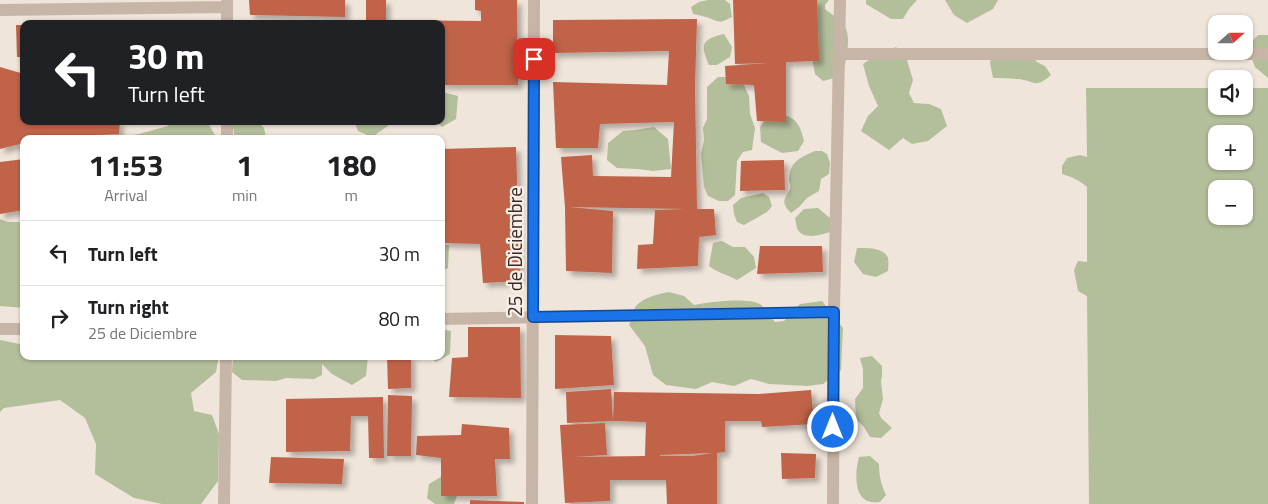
<!DOCTYPE html>
<html lang="en">
<head>
<meta charset="utf-8">
<style>
  :root { --surface:#fff; --page:#f6f6f6; --text:#202124; --muted:#757577; --line:#e0e0e0 }
  body { margin:0; font-family:"Titillium Web",sans-serif; background:var(--page); color:var(--text); height:100vh; display:flex; flex-direction:column; font-size:19px; white-space:nowrap }
  * { box-sizing:border-box; margin:0 }
  p { font-size:16px; color:var(--muted) }
  .icon { flex:none; width:28px; height:28px; fill:none; stroke:currentColor; stroke-width:2; stroke-linecap:round; stroke-linejoin:round }
  .map { position:relative; flex:1; overflow:hidden }
  .drawer { position:absolute; left:20px; top:135px; width:425px; height:225px; display:flex; flex-direction:column; background:var(--surface); border-radius:10px; box-shadow:0 1px 4px #0004 }
  .drawer>* { flex:none }
  .guide { position:absolute; left:20px; top:20px; width:425px; height:105px; border-radius:10px; box-shadow:0 1px 4px #0004; background:#202124; color:#fff; overflow:hidden }
  .needle { width:32px; rotate:69deg }
  .fabs { position:absolute; left:1208px; top:15px; display:grid; gap:10px }
  .fabs a { display:grid; place-items:center; width:45px; height:45px; border-radius:10px; background:var(--surface); box-shadow:0 1px 4px #0004; font-size:25px }
  .pin { position:absolute; display:grid; place-items:center; width:42px; height:42px; color:#fff; margin:-21px; border-radius:10px; box-shadow:0 2px 8px #0006 }
  .me { position:absolute; width:55px; margin:-28px; rotate:0deg; stroke-linejoin:round; filter:drop-shadow(0 0 4px #0008) }
  .turn { display:flex; align-items:center; gap:18px; height:105px; padding:0 25px; font-size:22px }
  .turn .icon { width:65px; height:65px; stroke-width:2.5 }
  .turn b { display:block; font-size:35px; line-height:42px }
  .eta { display:flex; justify-content:space-evenly; align-items:center; height:85px; text-align:center }
  .eta b { font-size:30px; font-weight:700; line-height:35px }
  ul { padding:0; list-style:none }
  li { display:flex; align-items:center; gap:15px; height:65px; padding:0 25px; border-top:1px solid var(--line) }
  li div { flex:1 }
  li b { display:block; font-size:19px }
  li em { font-style:normal }
  .map>svg:first-child { display:block }
</style>
</head>
<body>
<div class="map">
<svg width="1268" height="504" viewBox="0 0 1268 504">
  <defs>
    <filter id="shadow"><feDropShadow dx="4.5" dy="4.5" stdDeviation="2.5" flood-color="#0004"/></filter>
  </defs>
  <rect width="100%" height="100%" fill="#f0e5da"/>
  <!-- green -->
  <path fill="#b3be9b" fill-rule="evenodd" d="M708,0H725L730,4L732,17C720,23 721,23 709,18C704,16 698,15 693,14L691,7L699,2Z
    M794,0H829L825,5V9C830,13 842,21 844,25C852,36 846,61 843,73L835,78L823,81L815,74L812,58Z
    M866,0H917L909,9L903,19H891L866,4Z
    M945,0H998L993,9L967,23L954,15Z
    M724,34L732,47L730,57L717,65H709C700,45 701,39 724,34Z
    M1258,35H1268V78L1255,67L1250,54L1252,41Z
    M896,47L907,60L913,80L909,93L914,103L929,104L941,109L947,126L928,141L912,144L903,138L889,150L861,131L868,116L878,106L869,86L863,64L872,58Z
    M993,49H1026L1037,62L1045,66L1051,75C1034,90 1035,80 1017,79C1009,78 1001,78 993,78L990,63Z
    M718,77H731L742,81L749,96L750,114L755,128L752,150L743,152L737,161L735,195L728,201H719L708,196L704,187L701,154L704,140L703,128L707,119V87Z
    M1086,88H1216V106H1244V88H1268V504H1089L1087,296L1078,291L1074,270L1078,261L1087,262V187C1079,180 1072,177 1062,174V166L1067,158L1080,155L1087,157ZM1216,134H1244V161H1216ZM1216,189H1244V216H1216Z
    M442,92L458,96L456,119L442,127L435,121H441Z
    M779,113C797,119 799,122 804,141L798,151L782,153L761,142L760,127L768,115Z
    M171,121H207L217,139H104L139,134L168,126Z
    M232,121H257L264,128L266,137L265,139H235Z
    M354,121H388V126L372,137L358,131Z
    M654,127L668,139L671,169L653,171L638,169L617,168L607,160L608,143L623,131L635,130Z
    M815,151H822L827,154L830,163L829,174L821,179L819,191L807,198L799,207L791,213C786,208 782,203 786,196C786,196 790,190 790,189C791,187 790,184 789,181C789,162 799,158 815,151Z
    M763,193L769,197L772,206L767,212L744,225L737,222L734,214L733,205L741,198Z
    M818,208L830,218V232C821,235 804,240 798,230C796,227 796,221 795,218L804,209Z
    M0,219L8,222H21L24,225V308L0,306Z
    M722,241L733,247H745L754,257L756,268L737,280C728,275 716,272 709,266L713,243Z
    M441,244L449,245L448,268L441,271Z
    M857,248C866,248 884,247 888,258C889,262 888,268 888,271L876,277L863,274L854,262Z
    M669,292L684,296L694,305C709,302 746,297 760,304C765,307 771,317 775,322L784,321L800,304L822,301L843,328L841,370L823,384L807,386L769,384L751,379L734,386L712,382L696,389L666,385L653,375L645,346L629,325C631,320 633,311 636,306C644,297 658,294 669,292Z
    M441,329L451,331L450,354L436,362L428,356H441Z
    M0,340L24,345V356H219L216,372L191,393L194,411L212,415L219,434L218,481L201,504H162L134,498L95,474L96,444L85,418L60,400L4,408L0,412Z
    M233,356H319L320,358V356H368L366,376L352,385L332,374L322,364V375L314,379L286,378L276,381L242,380L232,372Z
    M872,356L882,366V376L881,381L883,399L879,413L881,418L892,428L881,438L870,437L864,427L856,419L855,399L863,388V369L860,358Z
    M870,456L879,464C879,476 881,484 886,495L880,502C878,502 875,503 872,502C853,500 855,471 859,457Z
    M444,475L458,493L454,504H435L427,498L429,484Z"/>
  <!-- building -->
  <path fill="#c06349" fill-rule="evenodd" filter="url(#shadow)" d="M249,0H345V17L250,15Z
    M366,0H386V20L481,21V11L475,10V0H517L518,85H441V24H366Z
    M733,0H817L819,61L786,62V122L757,121L754,85L726,84L725,66L768,63L735,64Z
    M697,19L695,86L697,209H714L716,235L699,237L698,266L637,269L638,245L653,244L655,210L685,209L569,207L613,211L612,273L566,271L565,207L561,157L592,155L593,176L671,177L674,122L600,124L598,148H556L553,82L667,85L669,51L553,53V20Z
    M16,25H24V57H17Z
    M0,67L24,74V121H120L119,134L24,139V143L0,149Z
    M516,147L520,281L483,283L480,244L441,243V149Z
    M24,159V210L0,214V162Z
    M784,160L785,190L740,191L741,161Z
    M760,246H822L823,272L757,274Z
    M468,327H520L521,398L449,397L452,358L468,357Z
    M555,335L611,336L614,385L555,389Z
    M387,356H411V388L388,389Z
    M611,389L613,421L567,423L566,392Z
    M811,390L814,424L762,427L761,421H725V452L717,453V504H667L666,480H610V501L565,503L560,425L605,423L607,455L574,457L645,456L646,422L613,421L614,392L759,394ZM712,453L692,456H660V455Z
    M388,395L412,396L411,456H387Z
    M383,397L384,458H369L368,416H351L350,451L286,452V399Z
    M462,424L509,428L510,459H495L497,496H441V458L416,455L417,436L461,435Z
    M781,453L816,454L815,478L782,479Z
    M271,457L344,459L342,484L269,483Z
    M470,500L524,502V504H470Z"/>
  <g fill="none" stroke-linecap="round" stroke-linejoin="round">
    <!-- minor -->
    <path stroke="#c7b5a7" stroke-width="12" d="M227,0V24
      M0,10L227,7
      M839,54H1268
      M227,139V121
      M441,319L834,312
      M0,329H24
      M224,504L226,356
      M532,504L534,0
      M833,504L834,312L840,0"/>
  </g>
  <g fill="none" stroke-linecap="round" stroke-linejoin="round">
    <!-- route casing -->
    <g stroke="#114b97" stroke-width="12">
      <path id="route" d="M534,59L533,317L834,312L833,427"/>
    </g>
    <!-- route -->
    <use href="#route" stroke="#1a73e8" stroke-width="9"/>
  </g>
  <g text-anchor="middle" dominant-baseline="central" stroke-width="4.5" stroke-linejoin="round" paint-order="stroke">
    <!-- street labels -->
    <g font-size="19" fill="#342b27" stroke="#f8efe6">
      <text transform="translate(514 252) rotate(-90)">25 de Diciembre</text>
    </g>
  </g>
</svg>
<div class="fabs">
<a><svg class="needle" viewBox="-14 -14 28 28"><path d="M0-13l5 13h-10z" fill="#e53935"/><path d="M0 13l5-13h-10z" fill="#757577"/></svg></a>
<a><svg class="icon" aria-label="sound" viewBox="0 0 24 24"><path d="M4 9h4l5-4v14l-5-4H4zM17 9q2 3 0 6"/></svg></a>
<a>+</a>
<a>−</a>
</div>
<div class="pin" style="left:534px;top:59px;background:#d93025"><svg class="icon" aria-label="arrive" viewBox="0 0 24 24"><path d="M6 21V4h12l-3 4 3 4H6"/></svg></div>
<svg class="me" style="left:833px;top:427px" viewBox="-20 -20 40 40"><circle r="17" fill="#1a73e8" stroke="#fff" stroke-width="3"/><path d="M0-11L8 9 0 5-8 9z" fill="#fff"/></svg>
<div class="guide">
<div class="turn"><svg class="icon" aria-label="left" viewBox="0 0 24 24"><path d="M17 20v-9H6M10 6l-5 5 5 5"/></svg><div><b>30 m</b>Turn left</div></div>
</div>
<section class="drawer">
<div class="eta">
<div><b>11:53</b><p>Arrival</p></div>
<div><b>1</b><p>min</p></div>
<div><b>180</b><p>m</p></div>
</div>
<ul>
<li><svg class="icon" aria-label="left" viewBox="0 0 24 24"><path d="M17 20v-9H6M10 6l-5 5 5 5"/></svg><div><b>Turn left</b></div><em>30 m</em></li>
<li><svg class="icon" aria-label="right" viewBox="0 0 24 24"><path d="M7 20v-9h11M14 6l5 5-5 5"/></svg><div><b>Turn right</b><p>25 de Diciembre</p></div><em>80 m</em></li>
</ul>
</section>
</div>
</body>
</html>
